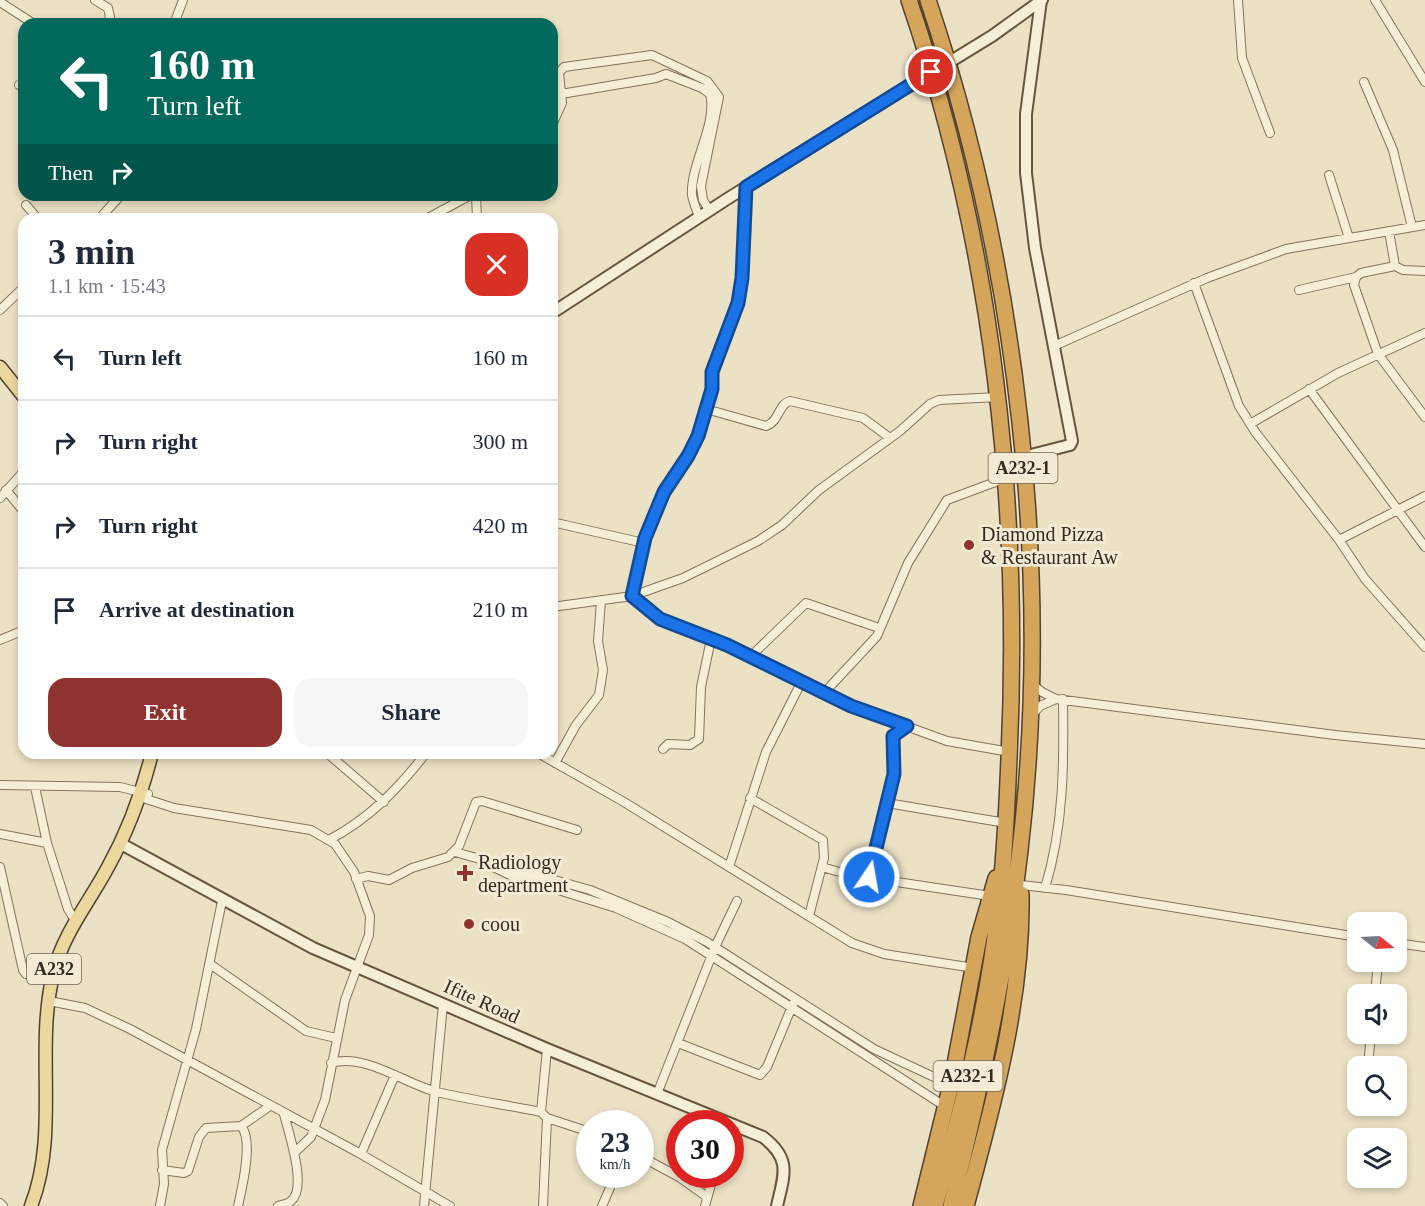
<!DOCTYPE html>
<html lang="en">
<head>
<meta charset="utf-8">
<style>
  :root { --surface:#fff; --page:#f6f6f7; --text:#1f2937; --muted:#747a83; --line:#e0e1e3; --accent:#903330 }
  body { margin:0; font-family:"Times New Roman",serif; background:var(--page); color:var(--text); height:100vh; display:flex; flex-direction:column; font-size:22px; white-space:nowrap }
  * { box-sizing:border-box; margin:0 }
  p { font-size:20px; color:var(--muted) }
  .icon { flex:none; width:33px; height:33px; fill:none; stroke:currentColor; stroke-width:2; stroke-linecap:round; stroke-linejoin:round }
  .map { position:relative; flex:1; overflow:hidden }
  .sheet { position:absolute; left:18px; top:213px; width:540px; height:546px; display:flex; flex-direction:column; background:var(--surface); border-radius:18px; box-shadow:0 3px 9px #0003 }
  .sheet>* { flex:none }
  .guide { position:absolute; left:18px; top:18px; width:540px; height:183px; border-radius:18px; box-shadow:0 3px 9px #0003; background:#00695c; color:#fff; overflow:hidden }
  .needle { width:39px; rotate:108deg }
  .controls { position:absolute; left:1347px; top:912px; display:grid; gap:12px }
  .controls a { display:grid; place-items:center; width:60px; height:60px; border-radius:12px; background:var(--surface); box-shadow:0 3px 9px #0003; font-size:30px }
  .speed { position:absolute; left:576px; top:1110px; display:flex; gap:12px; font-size:30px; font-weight:700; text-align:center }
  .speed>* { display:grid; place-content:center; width:78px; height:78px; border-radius:50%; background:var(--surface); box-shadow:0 3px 9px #0003; line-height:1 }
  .speed small { font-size:15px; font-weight:400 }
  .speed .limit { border:9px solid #d22; background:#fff; color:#111 }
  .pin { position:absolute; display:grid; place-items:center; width:51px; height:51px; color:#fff; margin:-26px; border:3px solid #fff; border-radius:50%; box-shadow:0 2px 6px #0007 }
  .me { position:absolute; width:66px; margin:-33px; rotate:12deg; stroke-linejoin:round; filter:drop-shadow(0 0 4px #0008) }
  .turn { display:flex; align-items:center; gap:21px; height:126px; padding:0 30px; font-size:27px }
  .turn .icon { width:78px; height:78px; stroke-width:2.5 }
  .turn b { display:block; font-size:42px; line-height:51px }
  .then { display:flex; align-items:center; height:57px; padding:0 30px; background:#0003; gap:12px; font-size:22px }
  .round { display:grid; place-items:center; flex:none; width:63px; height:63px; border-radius:18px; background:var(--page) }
  .overview { display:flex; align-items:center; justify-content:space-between; height:102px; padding:0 30px }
  h1 { font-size:36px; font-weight:700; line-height:45px }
  .action { display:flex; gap:12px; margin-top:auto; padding:12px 30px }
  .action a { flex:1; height:69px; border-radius:18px; background:var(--accent); color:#fff; font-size:24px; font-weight:700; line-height:69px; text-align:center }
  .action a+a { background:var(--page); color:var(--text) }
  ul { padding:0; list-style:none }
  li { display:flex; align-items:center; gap:18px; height:84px; padding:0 30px; border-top:2px solid var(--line) }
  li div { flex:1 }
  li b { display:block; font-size:22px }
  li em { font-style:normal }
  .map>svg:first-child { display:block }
</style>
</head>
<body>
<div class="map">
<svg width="1425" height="1206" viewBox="0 0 1425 1206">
  <rect width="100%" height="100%" fill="#ebe1c5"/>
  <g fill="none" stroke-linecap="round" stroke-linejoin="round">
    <!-- street casing -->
    <g stroke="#85735c" stroke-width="10">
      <path id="street" d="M95,0L108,8L110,17L107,24
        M1238,0L1242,58L1270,133
        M1375,0L1425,82
        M0,2L34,24
        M174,24L183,0
        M1364,82L1393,150L1412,227
        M19,85L24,87
        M561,94L656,78L666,74L702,88L710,94C718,124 690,164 692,195C693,202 697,210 699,218
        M552,125L562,103L559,73L564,67L652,55L707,81L719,97L701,186L703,200L709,210
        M1329,175L1349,238
        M746,187L742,278L738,303L713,372L712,389L698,436L688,456L664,492L645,538L632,596L660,619L727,645L851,706L947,741L1010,752
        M476,195L477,219
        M26,205L38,219
        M99,219L121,195
        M426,219L471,195
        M1389,231L1395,266
        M1425,271L1403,270L1395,266L1361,273L1356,277L1354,285L1378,354L1425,417
        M1194,283L1239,406L1256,433L1339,540L1365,579L1425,647
        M1299,290L1356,277
        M0,310L24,287
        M1054,346L1207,278L1286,249L1425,225
        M1309,389L1425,547
        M706,409L766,426C780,421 778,404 790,401L863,418L890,438
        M1250,424L1338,373L1425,333
        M6,490L24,512
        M0,498L24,471
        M552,522L644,543
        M1339,540L1425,496
        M552,607L632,596L683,578L758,541L782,525L819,490L900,431L930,404L939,400L998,397
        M0,640L24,630
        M750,657L806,603L879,628
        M1032,684L1042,692L1056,699L1335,735L1425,744
        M825,692L877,636L908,563L947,500L1006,478
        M1033,714L1040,706L1056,699
        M663,749L668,744L690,745L699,739L701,687L711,639
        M327,753L384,802
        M538,753L624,802L852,943L884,954L974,968
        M555,763L576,725L599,695L603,670L598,641L601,601
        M0,785L120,787L148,794
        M35,787L47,843
        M140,797L174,808L311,830L335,844L354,872L370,916L369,935L345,1000L325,1100L311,1137L295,1152
        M750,798L823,840L824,858L809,916
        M887,803L1006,823
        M0,834L47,843L68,909L76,922
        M329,840C370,818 398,789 426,753
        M455,852L590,890L668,922L707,942L874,1049L951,1085
        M489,865L510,875L616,908L685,939L946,1107
        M0,867L23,970L26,974L53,975
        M729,867L766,752L802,681
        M822,867L850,875L990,896
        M869,877L894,774L893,736L907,726
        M356,879L368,876L389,880L412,868L448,857L459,846L476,802L482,801L577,830
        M1021,885L1066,890L1358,937
        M1045,888C1064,826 1064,763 1063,699
        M1396,943L1425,947
        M210,964L306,1031L336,1038
        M1375,994L1378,962
        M54,1002L85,1008L130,1029L359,1153L450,1206
        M678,1043L760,1075L767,1067L793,1004
        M331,1063C366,1053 405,1084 437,1092C471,1100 507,1105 541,1112
        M1368,1066L1371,1034
        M657,1094L715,947L737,901
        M547,1118L590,1132
        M361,1154L395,1075
        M640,1156L679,1177L707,1197
        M162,1170L184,1173L188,1171L199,1137L206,1128L241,1126L270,1106
        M0,1203L3,1206
        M160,1206L164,1184L162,1150L196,1029L222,901
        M238,1206C242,1188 254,1140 241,1126
        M278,1206C281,1205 288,1204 291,1201C308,1188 288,1131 284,1114
        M424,1206L443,1004
        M543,1206L547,1118L541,1112L547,1049
        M602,1206L616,1174
        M705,1206L714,1174"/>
    </g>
    <!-- secondary casing -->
    <g stroke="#67553f" stroke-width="14">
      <path id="secondary" d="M948,63L992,36L1042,0
        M552,313L727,199L931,72
        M1023,457L1070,445L1072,441L1035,248L1026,173V114L1041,0
        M125,846L313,948L547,1049L763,1137C792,1159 784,1175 777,1206"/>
    </g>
    <!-- primary casing -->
    <g stroke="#534230" stroke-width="15">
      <path id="primary" d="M0,367L24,397
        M31,1206C60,1132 34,1048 54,971C63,934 90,901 108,867C128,831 142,793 152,753"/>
    </g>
    <!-- highway casing -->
    <g stroke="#534230" stroke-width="18">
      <path id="highway" d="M909,0C992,244 1021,502 1009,758C1007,807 1005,857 999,905C988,1007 962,1108 935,1206
        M928,0C1017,266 1053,571 1020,850C1006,971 981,1088 951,1206
        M921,1206L952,1080L979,937L996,878
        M966,1206C993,1105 1023,999 1021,894"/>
    </g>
    <!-- street -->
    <use href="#street" stroke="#f6efd7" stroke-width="8"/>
    <!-- secondary -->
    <use href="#secondary" stroke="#f6efd7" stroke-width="10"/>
    <!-- primary -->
    <use href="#primary" stroke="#ecd79f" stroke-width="12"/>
    <!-- highway -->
    <use href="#highway" stroke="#d5a55b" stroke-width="15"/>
  </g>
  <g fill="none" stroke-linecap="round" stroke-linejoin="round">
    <!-- route casing -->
    <g stroke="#114b97" stroke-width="15">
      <path id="route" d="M869,877L894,774L893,736L907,726L851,706L727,645L660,619L632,596L645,538L664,492L688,456L698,436L712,389V372L738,303L742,278L746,187L931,72"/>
    </g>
    <!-- route -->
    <use href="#route" stroke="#1a73e8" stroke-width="10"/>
  </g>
  <!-- markers -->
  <g fill="#903330" stroke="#f3ebd4" stroke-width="2">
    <circle cx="969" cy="545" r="6"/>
    <path d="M462 864h6v6h6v6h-6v6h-6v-6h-6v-6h6z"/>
    <circle cx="469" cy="924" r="6"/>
  </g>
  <g text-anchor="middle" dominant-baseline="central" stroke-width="6" stroke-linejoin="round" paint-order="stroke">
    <!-- shield labels -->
    <g fill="#f3ebd4" stroke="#6f6555" stroke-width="1.5">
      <rect x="988.5" y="453" width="69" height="30" rx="4.5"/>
      <rect x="27" y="954" width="54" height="30" rx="4.5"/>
      <rect x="933.5" y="1061" width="69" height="30" rx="4.5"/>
    </g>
    <g font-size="18" font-weight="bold" fill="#362b1f">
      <text x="1023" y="468">A232-1</text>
      <text x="54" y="969">A232</text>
      <text x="968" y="1076">A232-1</text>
    </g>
    <!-- poi labels -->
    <g font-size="20" fill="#362b1f" stroke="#f3ebd4" text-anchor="start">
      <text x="981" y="534">Diamond Pizza<tspan x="981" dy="23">&amp; Restaurant Aw</tspan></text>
      <text x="478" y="862">Radiology<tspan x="478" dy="23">department</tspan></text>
      <text x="481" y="924">coou</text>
    </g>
    <!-- street labels -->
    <g font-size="20" fill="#362b1f" stroke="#f3ebd4">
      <text transform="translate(482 1001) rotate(24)">Ifite Road</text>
    </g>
  </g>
</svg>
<div class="controls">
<a><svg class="needle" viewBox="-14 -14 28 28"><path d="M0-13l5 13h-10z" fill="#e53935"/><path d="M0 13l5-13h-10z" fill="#747a83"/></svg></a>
<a><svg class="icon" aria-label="sound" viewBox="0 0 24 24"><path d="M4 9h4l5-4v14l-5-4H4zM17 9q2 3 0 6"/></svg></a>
<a><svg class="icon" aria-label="search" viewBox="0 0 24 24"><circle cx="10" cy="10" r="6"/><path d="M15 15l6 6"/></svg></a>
<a><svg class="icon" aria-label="layers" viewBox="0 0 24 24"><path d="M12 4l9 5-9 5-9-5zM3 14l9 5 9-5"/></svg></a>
</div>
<div class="speed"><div>23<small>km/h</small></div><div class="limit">30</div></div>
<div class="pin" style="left:931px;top:72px;background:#d93025"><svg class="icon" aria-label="arrive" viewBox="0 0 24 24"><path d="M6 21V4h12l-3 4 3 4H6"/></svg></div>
<svg class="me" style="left:869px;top:877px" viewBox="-20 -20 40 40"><circle r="17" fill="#1a73e8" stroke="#fff" stroke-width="3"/><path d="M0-11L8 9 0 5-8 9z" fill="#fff"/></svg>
<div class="guide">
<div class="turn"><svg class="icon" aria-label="left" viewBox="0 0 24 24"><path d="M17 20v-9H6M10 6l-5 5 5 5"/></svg><div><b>160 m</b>Turn left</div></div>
<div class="then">Then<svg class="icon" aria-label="right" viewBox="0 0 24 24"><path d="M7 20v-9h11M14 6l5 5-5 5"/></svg></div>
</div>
<section class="sheet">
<div class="overview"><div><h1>3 min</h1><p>1.1 km · 15:43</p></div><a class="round" style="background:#d93025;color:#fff"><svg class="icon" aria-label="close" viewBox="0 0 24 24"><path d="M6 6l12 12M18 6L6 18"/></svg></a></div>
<ul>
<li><svg class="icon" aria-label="left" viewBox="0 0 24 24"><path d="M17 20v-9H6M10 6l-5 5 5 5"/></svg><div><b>Turn left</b></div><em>160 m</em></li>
<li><svg class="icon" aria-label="right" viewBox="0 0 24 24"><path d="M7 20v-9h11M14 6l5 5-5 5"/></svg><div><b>Turn right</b></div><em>300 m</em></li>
<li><svg class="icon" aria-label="right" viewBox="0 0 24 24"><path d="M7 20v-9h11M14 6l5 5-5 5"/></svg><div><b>Turn right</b></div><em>420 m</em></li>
<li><svg class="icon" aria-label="arrive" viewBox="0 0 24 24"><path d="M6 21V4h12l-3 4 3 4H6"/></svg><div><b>Arrive at destination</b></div><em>210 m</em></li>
</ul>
<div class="action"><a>Exit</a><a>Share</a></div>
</section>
</div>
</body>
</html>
